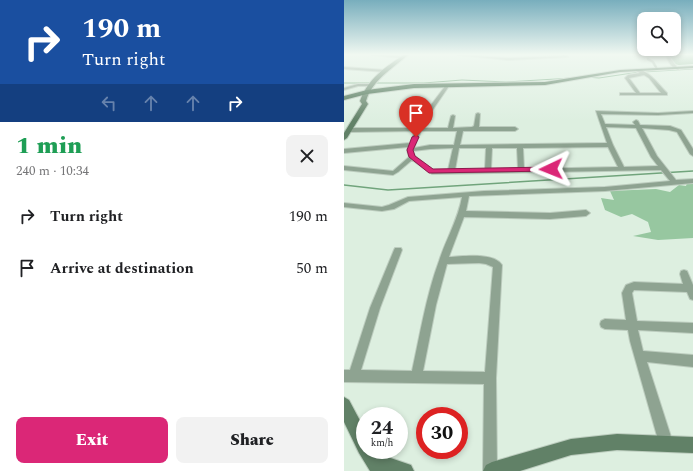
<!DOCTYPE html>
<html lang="en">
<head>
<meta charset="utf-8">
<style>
  :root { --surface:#fff; --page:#f2f2f2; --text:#202124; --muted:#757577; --accent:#db2777 }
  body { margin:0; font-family:Spectral,serif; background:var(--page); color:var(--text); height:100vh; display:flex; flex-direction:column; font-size:15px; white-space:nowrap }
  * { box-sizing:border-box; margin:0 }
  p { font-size:13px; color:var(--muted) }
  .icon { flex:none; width:22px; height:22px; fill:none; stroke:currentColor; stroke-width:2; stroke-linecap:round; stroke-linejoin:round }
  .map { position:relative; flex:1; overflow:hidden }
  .panel { display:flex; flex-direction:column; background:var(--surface); width:344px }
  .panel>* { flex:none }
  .banner { background:#1a4fa0; color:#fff; overflow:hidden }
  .tools { position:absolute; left:293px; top:12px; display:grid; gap:8px }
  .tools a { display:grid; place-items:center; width:44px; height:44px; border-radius:8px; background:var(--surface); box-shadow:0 2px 6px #0003; font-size:20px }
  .speed { position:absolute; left:12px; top:407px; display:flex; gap:8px; font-size:20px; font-weight:700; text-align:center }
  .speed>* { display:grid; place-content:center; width:52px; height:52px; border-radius:50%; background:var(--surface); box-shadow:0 2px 6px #0003; line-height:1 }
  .speed small { font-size:10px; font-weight:400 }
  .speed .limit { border:6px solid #d22; background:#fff; color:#111 }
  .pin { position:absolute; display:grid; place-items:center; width:34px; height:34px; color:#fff; margin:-41px -17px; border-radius:50% 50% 50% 0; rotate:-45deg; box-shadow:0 0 4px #0007 }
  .pin .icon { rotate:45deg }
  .me { position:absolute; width:44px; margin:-22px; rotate:268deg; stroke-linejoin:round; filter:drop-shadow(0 0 3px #0008) }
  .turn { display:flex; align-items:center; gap:14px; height:84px; padding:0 16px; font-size:18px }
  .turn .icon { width:52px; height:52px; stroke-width:2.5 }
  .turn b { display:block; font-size:28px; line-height:34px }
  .lanes { display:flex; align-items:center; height:38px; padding:0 16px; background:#0003; justify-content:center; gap:20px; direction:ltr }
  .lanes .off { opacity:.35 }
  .round { display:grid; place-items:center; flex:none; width:42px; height:42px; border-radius:8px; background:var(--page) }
  .head { display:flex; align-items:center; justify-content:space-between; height:68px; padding:0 16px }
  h1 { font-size:24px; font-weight:800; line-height:30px; color:#1e9e55 }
  .button { display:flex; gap:8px; margin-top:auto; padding:8px 16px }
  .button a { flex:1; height:46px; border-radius:8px; background:var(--accent); color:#fff; font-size:16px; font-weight:800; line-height:46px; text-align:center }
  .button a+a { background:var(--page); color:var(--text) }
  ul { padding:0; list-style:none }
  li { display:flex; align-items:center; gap:12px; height:52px; padding:0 16px }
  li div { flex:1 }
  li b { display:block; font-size:15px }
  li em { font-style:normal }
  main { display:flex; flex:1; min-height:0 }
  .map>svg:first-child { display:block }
</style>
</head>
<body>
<main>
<section class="panel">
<div class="banner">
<div class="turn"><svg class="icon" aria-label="right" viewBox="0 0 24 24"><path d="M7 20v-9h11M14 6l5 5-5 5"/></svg><div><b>190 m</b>Turn right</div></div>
<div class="lanes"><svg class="icon off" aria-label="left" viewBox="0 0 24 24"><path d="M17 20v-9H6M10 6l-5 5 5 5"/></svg><svg class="icon off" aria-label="ahead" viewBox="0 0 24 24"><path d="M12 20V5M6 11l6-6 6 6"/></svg><svg class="icon off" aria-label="ahead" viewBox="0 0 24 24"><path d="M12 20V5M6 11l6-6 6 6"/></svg><svg class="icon" aria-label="right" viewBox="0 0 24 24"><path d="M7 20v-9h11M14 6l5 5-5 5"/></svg></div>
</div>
<div class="head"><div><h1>1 min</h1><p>240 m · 10:34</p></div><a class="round"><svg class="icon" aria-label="close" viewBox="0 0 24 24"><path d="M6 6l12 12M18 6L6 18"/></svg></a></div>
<ul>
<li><svg class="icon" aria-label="right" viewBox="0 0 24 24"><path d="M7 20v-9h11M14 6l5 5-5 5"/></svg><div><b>Turn right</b></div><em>190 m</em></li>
<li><svg class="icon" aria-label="arrive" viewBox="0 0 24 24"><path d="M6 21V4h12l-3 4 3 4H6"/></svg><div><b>Arrive at destination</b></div><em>50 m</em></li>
</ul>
<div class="button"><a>Exit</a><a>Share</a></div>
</section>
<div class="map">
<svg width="349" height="471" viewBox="0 0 349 471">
  <rect width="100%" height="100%" fill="#ddefe0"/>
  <!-- green -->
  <path fill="#97c7a0" d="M343,183H349V238L314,240L289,236L307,232L304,222L288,214L277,217L261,210L257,198L270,200L266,191L312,189L326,192L335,185L342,186Z"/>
  <!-- water -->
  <path fill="#71a47c" d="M325,55H349V64L335,65L330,64Z"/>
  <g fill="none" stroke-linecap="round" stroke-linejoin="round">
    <!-- stream-far1 -->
    <path stroke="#71a47c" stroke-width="1" d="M300,72L349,69
      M242,77L255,78L295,72
      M0,83H80L118,80L162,82L228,78"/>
    <!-- stream -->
    <path stroke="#71a47c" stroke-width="1.5" d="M0,185L44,190L349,171"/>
    <!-- service casing -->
    <g stroke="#bcccbe" stroke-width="3">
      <path id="service" d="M304,59L309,62L313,69"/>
    </g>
    <!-- minor casing -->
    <g stroke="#bcccbe" stroke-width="2">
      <path id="minor" d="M28,55H39L60,57L58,58Z
        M114,55L164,58L218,56V55H221L224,57L164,60Z
        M322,55H324L335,70C328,69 324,61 322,55Z
        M0,67L42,70L44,71L42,72L0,69Z
        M292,69C305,70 314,84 323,93V95H276V93H292L281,78L284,75L296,73L292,71ZM300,75L305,78L317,93H296L285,78Z
        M14,84H27L29,85L27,86H14L0,90V88Z
        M102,85L105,86L81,121L78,128H104L107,116L109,115L111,116L109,128L128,127L130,126L132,114L134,113L136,114L135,127H171L174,129L171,131H119L116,145L263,143L252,111L314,113L349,111V113L314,115L257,114L261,124L291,125L289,122L292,120L294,121L296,125L326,126L337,130L349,149V156L346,154L333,132L325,130L298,128L313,156L332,180L349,179V183L261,191L125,196L122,211L206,213L242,210L246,213L242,216L206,219L120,217L106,254L105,257C119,256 150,252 158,265L152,378L153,471H139L140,384L0,382V370H6L26,308L50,250L51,248H57L58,250L36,308L17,370L68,371C76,335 82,296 95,261C102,239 114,220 118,197L65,201L50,209L38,211L0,207V203L38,207L45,205L64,197L140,191L261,187L326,181L317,170L88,174L68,160L54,172L49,175L0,170V166L49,171L65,157L63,150L64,147L0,153V149L66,143L71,131L6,132L3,130L6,128H73L75,121ZM262,127L292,128L307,157L314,166L280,167L269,145ZM77,131H113L110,145H86L70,148ZM264,147L274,167L180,169L179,148ZM109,148L104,170H89L71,156L69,151L86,149ZM115,148H142L141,169L111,170ZM148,148H173L174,169H147ZM135,263L142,264L149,267L141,372L79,371L92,305L103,264Z
        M340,270L343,271L349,285V300L346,299L343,292L290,290L288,293L293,321L349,323V333L294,330L299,351L349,355V367L303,362L329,443L327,448L322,450L317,448L315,443L286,341L284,330L261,329L257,327L256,324L257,321L261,319L282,320L278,293L282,285L290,282L339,284L336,274L337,271Z"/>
    </g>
    <!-- secondary casing -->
    <g stroke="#bcccbe" stroke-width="2">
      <path id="secondary" d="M60,55H64C48,69 29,79 22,101L24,104L3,138L0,140V133L18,104L16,101C23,80 42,66 60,55Z
        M0,397L5,400L21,430V450H33L35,454L67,465L70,471H26L15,453L0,422Z
        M273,434L349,437V453L273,450L227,455L176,471H139L142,465L148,462L227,439Z"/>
    </g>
    <!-- primary casing -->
    <g stroke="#bcccbe" stroke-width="2">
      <path id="primary" d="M349,66V68L276,72L201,85L70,88L23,94L0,100V96L23,90L70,84L201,82L276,70Z"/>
    </g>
    <!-- service -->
    <use href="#service" stroke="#8ea391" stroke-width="2"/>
    <!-- minor -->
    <use href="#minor" fill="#8ea391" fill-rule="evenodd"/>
    <!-- secondary -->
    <use href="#secondary" fill="#618167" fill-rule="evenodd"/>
    <!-- primary -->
    <use href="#primary" fill="#41694a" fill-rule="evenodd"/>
  </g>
  <!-- sky -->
  <linearGradient id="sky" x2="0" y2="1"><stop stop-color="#78aebd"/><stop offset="0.45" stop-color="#f0f8f1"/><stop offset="1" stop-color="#f0f8f1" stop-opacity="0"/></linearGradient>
  <rect width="349" height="121" fill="url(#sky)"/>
  <!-- route -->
  <path fill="#db2777" stroke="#8e194d" d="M72,135L75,137L69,150L71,156L89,169L207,167L211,169L207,171L85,173L65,157L63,150L68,137Z"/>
</svg>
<div class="tools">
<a><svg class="icon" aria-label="search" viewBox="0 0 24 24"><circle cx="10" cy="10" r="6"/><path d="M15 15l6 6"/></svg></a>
</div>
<div class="speed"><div>24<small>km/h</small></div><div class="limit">30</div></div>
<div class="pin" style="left:72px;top:137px;background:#d93025"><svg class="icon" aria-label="arrive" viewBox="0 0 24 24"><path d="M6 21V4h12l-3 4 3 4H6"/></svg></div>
<svg class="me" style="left:207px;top:169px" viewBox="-20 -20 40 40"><path d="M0-17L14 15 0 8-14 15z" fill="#db2777" stroke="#fff" stroke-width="4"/></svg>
</div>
</main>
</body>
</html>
